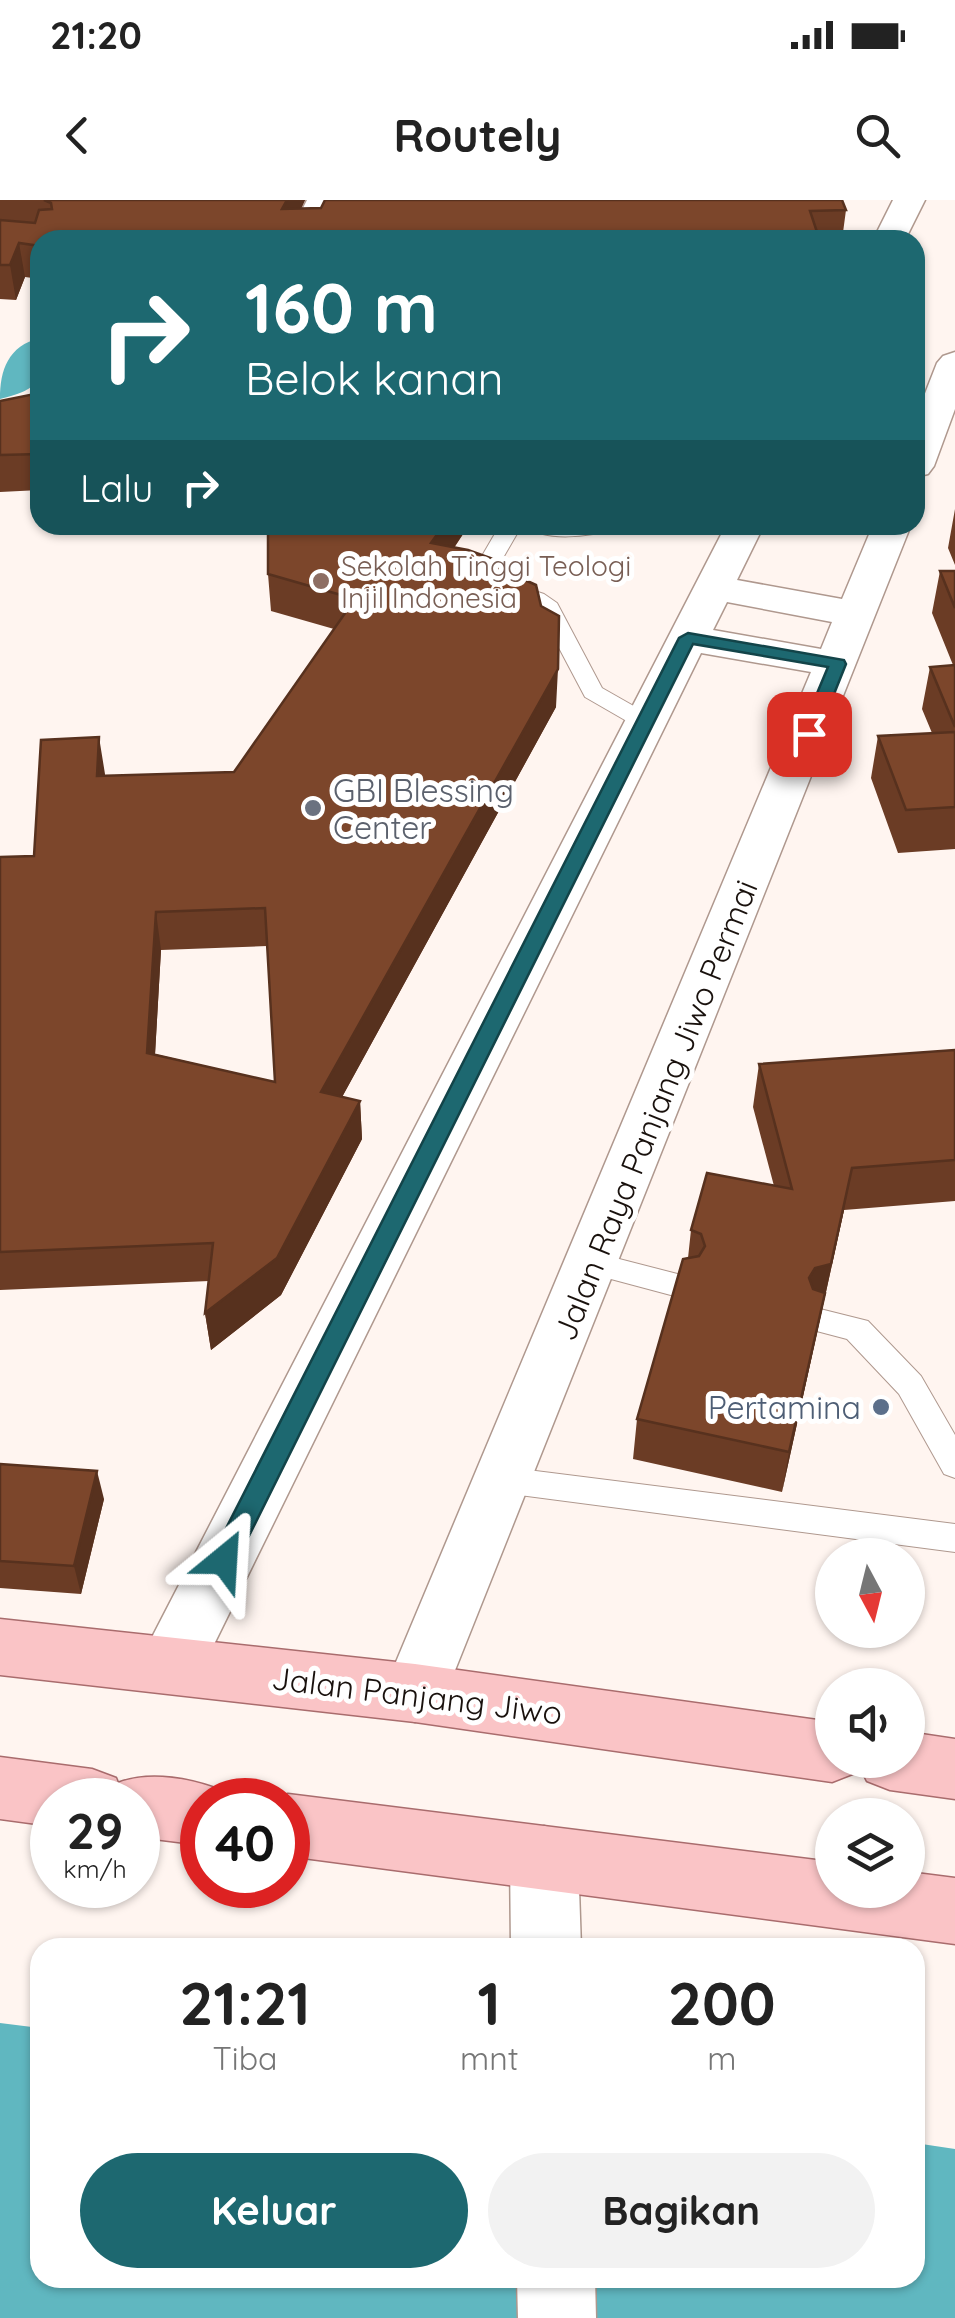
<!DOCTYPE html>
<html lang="id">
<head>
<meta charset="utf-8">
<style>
  :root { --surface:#fff; --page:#f2f2f2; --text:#222; --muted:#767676; --accent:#1d6870 }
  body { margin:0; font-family:Quicksand,sans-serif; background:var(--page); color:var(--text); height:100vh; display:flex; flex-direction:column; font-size:38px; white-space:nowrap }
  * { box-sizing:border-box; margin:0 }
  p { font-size:32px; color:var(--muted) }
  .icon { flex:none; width:55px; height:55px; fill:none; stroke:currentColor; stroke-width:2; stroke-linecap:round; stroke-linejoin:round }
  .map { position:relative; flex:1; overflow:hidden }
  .panel { position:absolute; left:30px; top:1738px; width:895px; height:350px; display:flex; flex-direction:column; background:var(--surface); border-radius:30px; box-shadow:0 2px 8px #0004 }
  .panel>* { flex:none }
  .banner { position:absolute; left:30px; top:30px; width:895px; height:305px; border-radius:30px; box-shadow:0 2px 8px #0004; background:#1d6870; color:#fff; overflow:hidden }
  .needle { width:65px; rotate:173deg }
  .buttons { position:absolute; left:815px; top:1338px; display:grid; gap:20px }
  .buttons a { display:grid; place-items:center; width:110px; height:110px; border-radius:50%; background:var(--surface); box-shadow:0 2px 8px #0004; font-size:50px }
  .speed { position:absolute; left:30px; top:1578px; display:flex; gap:20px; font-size:50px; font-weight:700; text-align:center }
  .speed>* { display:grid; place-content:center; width:130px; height:130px; border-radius:50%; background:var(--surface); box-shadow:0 2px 8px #0004; line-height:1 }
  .speed small { font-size:25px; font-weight:400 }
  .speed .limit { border:15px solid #d22; background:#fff; color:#111 }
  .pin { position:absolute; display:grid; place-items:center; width:85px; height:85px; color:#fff; margin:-42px; border-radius:20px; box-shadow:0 5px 15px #0006 }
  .me { position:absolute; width:110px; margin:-55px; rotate:27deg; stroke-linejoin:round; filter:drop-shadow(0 0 8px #0008) }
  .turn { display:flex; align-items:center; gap:35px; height:210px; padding:0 50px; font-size:45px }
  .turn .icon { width:130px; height:130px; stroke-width:2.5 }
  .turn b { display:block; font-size:70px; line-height:85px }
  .then { display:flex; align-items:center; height:95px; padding:0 50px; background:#0003; gap:20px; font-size:38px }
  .eta { display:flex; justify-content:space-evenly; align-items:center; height:170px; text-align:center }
  .eta b { font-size:60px; font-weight:700; line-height:70px }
  .primary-button { display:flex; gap:20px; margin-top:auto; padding:20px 50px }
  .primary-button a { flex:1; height:115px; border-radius:60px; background:var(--accent); color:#fff; font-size:40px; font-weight:700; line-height:115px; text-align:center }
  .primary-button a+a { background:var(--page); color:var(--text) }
  .status { display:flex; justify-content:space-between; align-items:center; height:70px; padding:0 50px; background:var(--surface); direction:ltr }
  .status svg { height:28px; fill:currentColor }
  header { display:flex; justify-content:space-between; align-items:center; height:130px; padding:0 50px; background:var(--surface); font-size:45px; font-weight:700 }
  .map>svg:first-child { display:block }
</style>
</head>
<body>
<div class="status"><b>21:20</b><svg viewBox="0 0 49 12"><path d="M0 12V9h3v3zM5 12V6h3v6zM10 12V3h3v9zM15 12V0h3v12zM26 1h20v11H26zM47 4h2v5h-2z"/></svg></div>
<header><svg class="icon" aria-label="back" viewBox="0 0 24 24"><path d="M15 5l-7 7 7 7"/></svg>Routely<svg class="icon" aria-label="search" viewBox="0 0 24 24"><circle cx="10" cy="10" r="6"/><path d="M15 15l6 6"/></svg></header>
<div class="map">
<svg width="955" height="2118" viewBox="0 0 955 2118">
  <rect width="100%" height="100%" fill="#fff5f0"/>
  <!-- water -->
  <path fill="#60b7c0" d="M0,1823L40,1828V2078H915V1943L955,1949V2118H0Z"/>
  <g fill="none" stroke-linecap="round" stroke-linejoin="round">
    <!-- canal -->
    <path fill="#60b7c0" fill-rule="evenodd" d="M40,138C40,181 44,188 0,199C0,170 8,146 40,138Z"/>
    <!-- service casing -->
    <g stroke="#af988e" stroke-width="2">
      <path id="service" d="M500,325H522L492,377L544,394L557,403L602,488L653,517L657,522L653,527H637L585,497L540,412L528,404L471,385L468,380Z
        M523,325H620L616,329C590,336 546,343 523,325Z
        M592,1052L693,1078L697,1086L693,1094L682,1098L581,1071L577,1063L581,1055Z
        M820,1109L868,1121L921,1176L955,1235V1278L944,1274L899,1194L847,1139L809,1129L805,1121L809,1113Z
        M504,1267L955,1324V1352L504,1293L492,1290L488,1280L492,1270Z"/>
    </g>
    <!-- minor casing -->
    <g stroke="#af988e" stroke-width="3">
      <path id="minor" d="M307,0H339L319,40H287Z"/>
    </g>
    <!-- tertiary casing -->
    <g stroke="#af988e" stroke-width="3">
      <path id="tertiary" d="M893,0H925L905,40H873Z
        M955,152V209L934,266L928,274L915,277V219L937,163L943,156Z
        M726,325H764L737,380L842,399L873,325H911L438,1513L415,1522L392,1513L383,1493L811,472L701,453L194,1485L171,1493L148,1485L139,1465L148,1445ZM727,402L832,422L821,449L713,430Z
        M544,1626L568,1635L578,1658L581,1748H511L510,1658L520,1635Z
        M517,2078H595L596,2118H518Z"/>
    </g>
    <!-- primary casing -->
    <g stroke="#a96c6d" stroke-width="3">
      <path id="primary" d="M0,1419L415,1464L832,1522V1560H908V1532L955,1539V1599L890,1590L867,1581L859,1565L855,1573L832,1582L415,1522L0,1475Z
        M0,1557L92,1569L116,1578L118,1583C151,1570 193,1579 226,1592L229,1600H202V1645L138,1637V1600H52V1626L0,1619Z
        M288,1594L832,1662V1690H908V1672L955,1678V1744L288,1656V1600H271Z"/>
    </g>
    <!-- service -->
    <use href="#service" fill="#fff" fill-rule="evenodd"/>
    <!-- minor -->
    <use href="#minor" fill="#fff" fill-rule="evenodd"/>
    <!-- tertiary -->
    <use href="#tertiary" fill="#fff" fill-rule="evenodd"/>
    <!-- primary -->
    <use href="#primary" fill="#fac4c6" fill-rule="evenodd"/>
  </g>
  <!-- wall -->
  <path fill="#6b3c25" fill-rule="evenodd" d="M0,0H305L301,9L846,10L842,40H40V79L25,77L16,100L0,99Z
    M40,189V290L0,292V201L35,194Z
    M955,309V365L948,348Z
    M268,325H469L454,348L556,507L342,897L360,901L362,939L281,1095L211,1150L205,1113L209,1081L0,1090V657L34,656L105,576L234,572L334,429L271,411L268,374ZM267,746L275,882L155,854L161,750Z
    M940,371H955V649L898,653L871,578L878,536L932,533L922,509L930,467L953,465L932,413Z
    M955,850V1001L844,1010L782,1292L633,1259L637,1219L688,1058L691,1030L774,986L753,907L759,864Z
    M0,1264L104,1299L81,1394L0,1388Z"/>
  <!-- shaded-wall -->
  <path fill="#57311e" d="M287,0H305L286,40L282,9Z
    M19,43L25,77L16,100L10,65Z
    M444,325H469L432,380L431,343Z
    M558,469L556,507L324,930L321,892Z
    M99,537L105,574L103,614L97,576Z
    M156,712L161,750L153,890L147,853Z
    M360,901L362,939L281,1095L211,1150L205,1113Z
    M852,968L844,1010L782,1292L789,1252L809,1078Z
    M97,1271L104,1299L81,1394L74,1366Z"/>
  <!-- building -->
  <path fill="#7c462b" stroke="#57311e" stroke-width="2.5" fill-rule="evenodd" d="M44,0H287L282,9L321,8L325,0H842L846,10L810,11L818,35H779L780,40H40V46L19,43L10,65H0V20L35,23L39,10L52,9L51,3Z
    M38,189H40V254L0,255V201L35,194Z
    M268,325H444L431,343L468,350L510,365L514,375L536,385L541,406L559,416L558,469L321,892L360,901L277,1058L205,1113L213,1043L0,1052V657L34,656L41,540L99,537L97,576L234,572L355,399L268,374ZM265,708L275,882L147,853L156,712Z
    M940,371H955V408Z
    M955,465V527L930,467Z
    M955,532V607L906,610L878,536Z
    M955,850V960L852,968L831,1064L815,1068L809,1078L813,1089L825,1093L789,1252L637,1219L683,1059L699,1056L705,1046L701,1034L691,1030L707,973L792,989L759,864Z
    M0,1264L97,1271L74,1366L0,1361Z"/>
  <!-- route -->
  <path fill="#1d6870" stroke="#134449" stroke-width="2.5" d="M688,433L844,460L846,464L818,534L809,540L800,534L828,467L693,444L233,1368L224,1371L214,1368L211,1360L214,1352L679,438Z"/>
  <!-- markers -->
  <circle fill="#8d6e63" stroke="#fff" stroke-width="4" cx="321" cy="381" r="10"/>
  <circle fill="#6b7280" stroke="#fff" stroke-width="4" cx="313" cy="608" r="10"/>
  <circle fill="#5c6f8a" stroke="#fff" stroke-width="4" cx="881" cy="1207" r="10"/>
  <g text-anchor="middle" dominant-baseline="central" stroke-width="10" stroke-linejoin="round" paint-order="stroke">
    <!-- far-education labels -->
    <g font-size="28" fill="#785e54" stroke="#fff" text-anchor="start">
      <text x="341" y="365">Sekolah Tinggi Teologi<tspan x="341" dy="32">Injil Indonesia</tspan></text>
    </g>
    <!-- worship labels -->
    <g font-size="32" fill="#5b616d" stroke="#fff" text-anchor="start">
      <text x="333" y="590">GBI Blessing<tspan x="333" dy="37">Center</tspan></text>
    </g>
    <!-- street labels -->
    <g font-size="32" fill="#19110d" stroke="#fff">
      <text transform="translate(655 910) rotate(-68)">Jalan Raya Panjang Jiwo Permai</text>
      <text transform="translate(417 1495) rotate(7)">Jalan Panjang Jiwo</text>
    </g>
    <!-- service labels -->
    <g font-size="32" fill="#4e5e75" stroke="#fff" text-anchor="end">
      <text x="861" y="1207">Pertamina</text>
    </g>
  </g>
</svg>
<div class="buttons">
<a><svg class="needle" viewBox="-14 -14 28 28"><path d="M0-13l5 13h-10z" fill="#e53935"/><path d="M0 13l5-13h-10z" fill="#767676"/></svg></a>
<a><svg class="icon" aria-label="sound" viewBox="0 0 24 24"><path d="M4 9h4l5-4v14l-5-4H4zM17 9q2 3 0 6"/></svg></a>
<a><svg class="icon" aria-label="layers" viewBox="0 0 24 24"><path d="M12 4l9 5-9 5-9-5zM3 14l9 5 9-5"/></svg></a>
</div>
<div class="speed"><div>29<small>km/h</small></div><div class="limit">40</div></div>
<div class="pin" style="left:809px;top:534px;background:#d93025"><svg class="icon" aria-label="arrive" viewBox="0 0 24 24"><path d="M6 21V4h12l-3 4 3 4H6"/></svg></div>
<svg class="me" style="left:224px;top:1360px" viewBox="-20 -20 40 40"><path d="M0-17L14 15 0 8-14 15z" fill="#1d6870" stroke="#fff" stroke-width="4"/></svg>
<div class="banner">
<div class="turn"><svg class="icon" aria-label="right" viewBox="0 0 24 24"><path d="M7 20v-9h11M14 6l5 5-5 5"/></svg><div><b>160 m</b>Belok kanan</div></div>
<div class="then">Lalu<svg class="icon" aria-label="right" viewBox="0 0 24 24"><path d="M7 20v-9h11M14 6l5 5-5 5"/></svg></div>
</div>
<section class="panel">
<div class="eta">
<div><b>21:21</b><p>Tiba</p></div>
<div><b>1</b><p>mnt</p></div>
<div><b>200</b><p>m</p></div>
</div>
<div class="primary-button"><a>Keluar</a><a>Bagikan</a></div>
</section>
</div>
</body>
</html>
